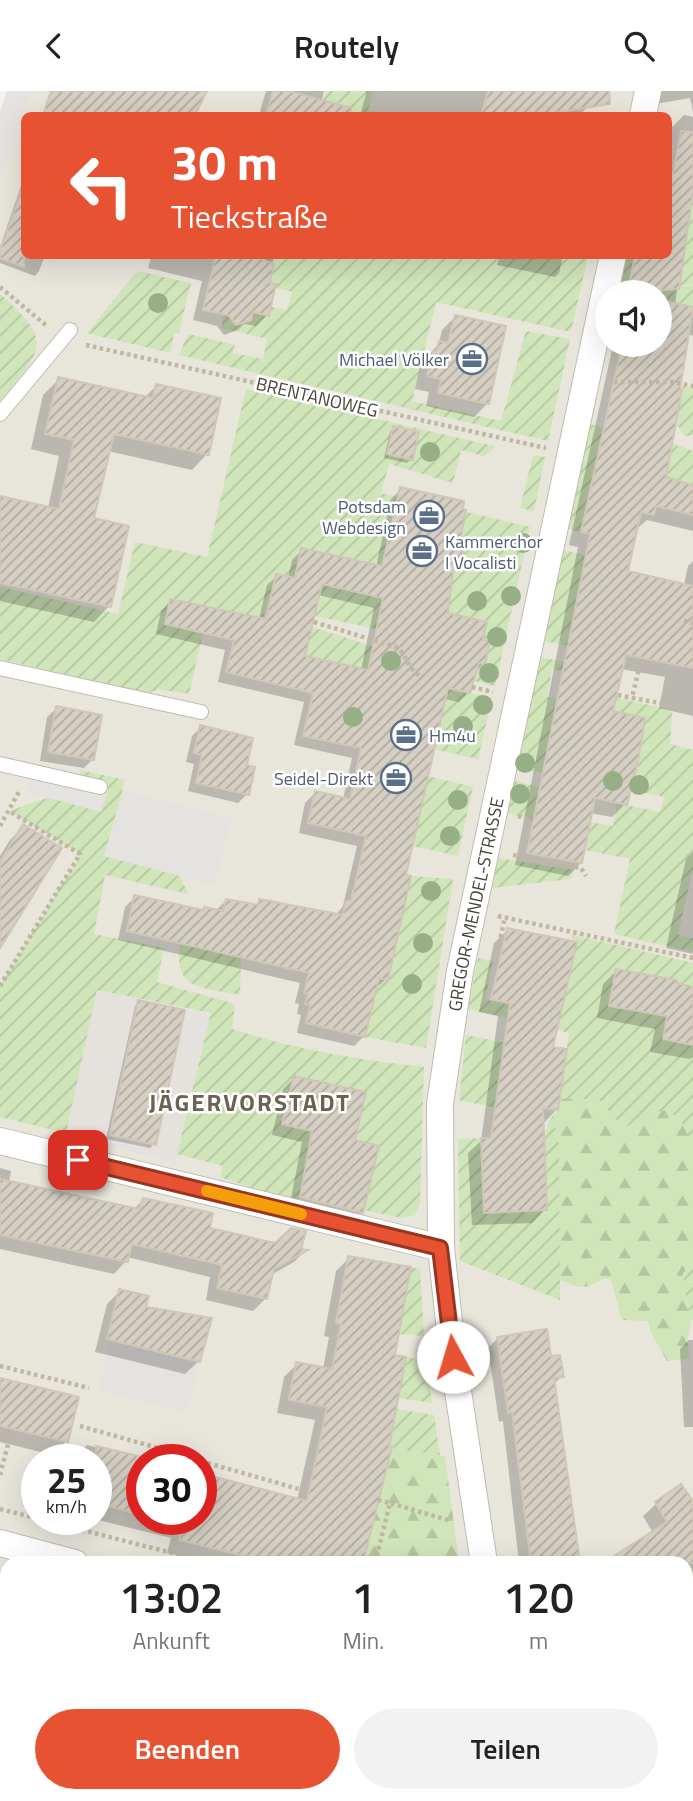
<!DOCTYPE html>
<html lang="de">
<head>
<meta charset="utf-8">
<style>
  :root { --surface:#fff; --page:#f2f2f2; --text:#222; --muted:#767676; --accent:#e75332 }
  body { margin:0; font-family:"Titillium Web",sans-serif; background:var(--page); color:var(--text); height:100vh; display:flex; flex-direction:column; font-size:26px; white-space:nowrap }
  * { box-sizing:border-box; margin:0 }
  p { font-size:23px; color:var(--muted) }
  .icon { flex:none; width:38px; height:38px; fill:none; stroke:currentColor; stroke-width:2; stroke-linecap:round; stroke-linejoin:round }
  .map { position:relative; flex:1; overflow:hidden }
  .drawer { position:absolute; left:0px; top:1465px; width:693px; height:247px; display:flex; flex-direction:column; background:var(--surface); border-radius:21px 21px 0 0; box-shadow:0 7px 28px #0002 }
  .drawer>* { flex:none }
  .hud { position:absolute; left:21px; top:21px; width:651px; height:147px; border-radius:10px; box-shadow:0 7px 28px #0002; background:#e75332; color:#fff; overflow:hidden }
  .fabs { position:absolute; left:595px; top:189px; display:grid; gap:14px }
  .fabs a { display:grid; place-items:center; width:77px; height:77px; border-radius:50%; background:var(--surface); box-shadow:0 7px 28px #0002; font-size:35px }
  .speed { position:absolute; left:21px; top:1353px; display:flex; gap:14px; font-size:35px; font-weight:700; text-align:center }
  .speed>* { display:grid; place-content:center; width:91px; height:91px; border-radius:50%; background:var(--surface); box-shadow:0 7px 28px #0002; line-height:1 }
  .speed small { font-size:18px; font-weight:400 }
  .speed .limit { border:10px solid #d22; background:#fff; color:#111 }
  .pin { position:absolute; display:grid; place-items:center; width:60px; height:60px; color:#fff; margin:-30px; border-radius:14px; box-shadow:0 4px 10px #0006 }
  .me { position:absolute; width:77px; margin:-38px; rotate:354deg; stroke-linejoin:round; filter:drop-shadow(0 0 5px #0008) }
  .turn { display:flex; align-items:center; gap:24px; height:147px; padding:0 35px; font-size:32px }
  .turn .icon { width:91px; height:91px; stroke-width:2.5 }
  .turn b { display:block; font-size:49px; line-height:60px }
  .eta { display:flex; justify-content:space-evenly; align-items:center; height:119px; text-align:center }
  .eta b { font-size:42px; font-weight:600; line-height:49px }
  .cta { display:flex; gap:14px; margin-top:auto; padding:14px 35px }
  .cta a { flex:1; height:80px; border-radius:42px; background:var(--accent); color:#fff; font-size:28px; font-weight:600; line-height:80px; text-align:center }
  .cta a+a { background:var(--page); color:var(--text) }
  header { display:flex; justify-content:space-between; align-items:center; height:91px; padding:0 35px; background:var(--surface); font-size:32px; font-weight:600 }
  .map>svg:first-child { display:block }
</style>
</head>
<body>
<header><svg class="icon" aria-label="back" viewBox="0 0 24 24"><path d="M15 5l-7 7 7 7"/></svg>Routely<svg class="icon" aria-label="search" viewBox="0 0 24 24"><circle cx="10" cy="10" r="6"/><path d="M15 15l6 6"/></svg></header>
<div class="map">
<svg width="693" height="1710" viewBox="0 0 693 1710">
  <defs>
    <pattern id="grass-dots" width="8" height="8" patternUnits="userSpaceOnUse" patternTransform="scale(1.75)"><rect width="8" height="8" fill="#d0e5ba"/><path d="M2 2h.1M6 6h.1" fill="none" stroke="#b4c6a1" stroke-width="1.8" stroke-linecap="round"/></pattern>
    <pattern id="forest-firs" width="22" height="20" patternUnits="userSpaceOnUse" patternTransform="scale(1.75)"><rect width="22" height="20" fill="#d0e5ba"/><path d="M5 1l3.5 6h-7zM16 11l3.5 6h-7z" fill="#b4c6a1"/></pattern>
    <pattern id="garden-furrows" width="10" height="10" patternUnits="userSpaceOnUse" patternTransform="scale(1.75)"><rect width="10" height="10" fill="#d0e5ba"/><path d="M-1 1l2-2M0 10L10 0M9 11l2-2" fill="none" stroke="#b4c6a1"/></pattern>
    <pattern id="building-hatch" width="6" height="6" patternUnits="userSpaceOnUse" patternTransform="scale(1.75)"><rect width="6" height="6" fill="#d6cfc3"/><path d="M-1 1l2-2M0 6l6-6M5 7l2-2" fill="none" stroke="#b0aa9f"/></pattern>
  </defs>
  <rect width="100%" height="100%" fill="#f5f3ed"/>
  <!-- residential -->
  <path fill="#e8e5db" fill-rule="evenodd" d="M15,0H693V1710H0V43ZM24,24H668V164H24ZM607,201H660V254H607ZM37,1368H96V1428H37ZM142,1368H201V1428H142ZM7,1472H686V1704H7Z"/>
  <!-- industrial -->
  <path fill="#e5e2de" d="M96,899L211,923L175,1070L64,1047Z"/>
  <!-- grass -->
  <path fill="url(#grass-dots)" d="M206,1705V1704L468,1705V1710H206Z"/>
  <!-- forest -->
  <path fill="url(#forest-firs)" d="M560,1008H599L619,1033L664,1018C678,1025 683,1032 689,1046L693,1047V1174L683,1182L686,1209L691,1230L688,1247L689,1268L667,1270L651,1242L648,1230L622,1229L611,1189L605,1187C583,1200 582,1197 559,1189V1054L550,1028L558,1019Z
    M389,1356L445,1365L459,1472H363L388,1369Z"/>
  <!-- garden -->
  <path fill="url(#garden-furrows)" d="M326,0H373L368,20L383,24H319Z
    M669,76L674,77L669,105L693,109V193L663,197L667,170L683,173L687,148L669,144Z
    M252,165H588L571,241L436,211L412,310L501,330L526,240L570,248L548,350L179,264L188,243L235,254L233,262L263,268L267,248L222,237L223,223L230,225L235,231L250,230L253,221L269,225L271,216L287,219L292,201L276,197V193L270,192L274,173Z
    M627,165H635L628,200L693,194V216L660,209V201H619Z
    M137,180L191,192L179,241L174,243L170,262L87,242Z
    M0,203C55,251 42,259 0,310Z
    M683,295L693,297V344L685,345L676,332Z
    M246,298L494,355V358L484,365L461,359L453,392L389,373L381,402L398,406L389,443L454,478C462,475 464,464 461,455H458L466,421L530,436L495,595L474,590L477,572L485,573L490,551L483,549L486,530L383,507L376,538L315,525L322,493L379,506L301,458L295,487L276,483L263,527L170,508L165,533L203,542L189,603L159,598L139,606L88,594L74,585L0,568V496L118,523L135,451L207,466Z
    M590,333L605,337L581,441L568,438Z
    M673,353L693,360V393L666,386Z
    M533,364L545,366L534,420L520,417Z
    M563,459L586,464L568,555L544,550Z
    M312,536L378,557L397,586L305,565Z
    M540,566L565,571L563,580L552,578L547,606L558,608L542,682L518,677Z
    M448,597L492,607L478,668L434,658Z
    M617,607L667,618L672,622L670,653L693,659V778L678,844L693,847V861L614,843L630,768L585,759L590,731L613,735L617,712L660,721L664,706L632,699L645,627L614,620Z
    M81,679L125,689L105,765L180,785L188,803L105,784L94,843L164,857L157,891L235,913L232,938C294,958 359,969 424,976L420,1112L415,1124L402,1127L364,1119L379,1055L355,1049L366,1001L294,985L282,1033L332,1044L307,1067L299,1112L220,1086L223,1075L177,1063L211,922L97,899L66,1042L0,1026V895L80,763L9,720L50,706L101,720L109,694L79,686Z
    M428,685L473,696L458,765L412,755Z
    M515,690L539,696L533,729L507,722Z
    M498,767L574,779L570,788L492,797Z
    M411,785L453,788L426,957L365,946L379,887L388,888Z
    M573,844L693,872V896L677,892V889L616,878L609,914L667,925L663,948L693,954V1047L689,1046C683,1032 678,1025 665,1019L655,1021L646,1033C615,1039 618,1030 599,1008H560L569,942L468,918L478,867L493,870L485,909L560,924Z
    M180,852L241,866L240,904C203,896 173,901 180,852Z
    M466,944L505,952L496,1017L459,1009Z
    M550,1028L557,1040L559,1054L560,1209L460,1170L458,1048L544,1045Z
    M693,1174V1228L691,1230L686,1209L683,1182Z
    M411,1176L420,1178L424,1245L399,1243Z
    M406,1266L427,1270L432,1312L398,1307Z
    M396,1318L434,1324L440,1364L389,1356Z"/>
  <!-- parking -->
  <path fill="#e4e3e0" d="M7,0H31L0,89V20Z
    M31,683L107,701L101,721L27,701Z
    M123,699L232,727L215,794L104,765Z
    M111,1249L200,1271L188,1321L99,1299Z
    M0,1659L7,1660V1704L119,1705L118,1710H0Z"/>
  <!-- shadow -->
  <path fill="#0003" fill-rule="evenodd" d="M54,0H205L193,24H46Z
    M266,0H324L318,24H259Z
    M367,0H592L588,16L579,24H360Z
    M657,0H693V21L690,7L655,13Z
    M684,24L693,26V88L675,214L693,217V245L688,243L636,382L693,395V440L647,429L639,436L636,435L626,481L684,494L688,475L693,470V625L659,617L665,586L621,578L611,621L625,713L612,726L590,722L581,772L568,785L515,774L578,456L569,454L613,254H660V201H618L625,164H668V47L671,37Z
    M24,86V164H45L39,180L35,185L0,172V156Z
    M152,164H274L268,193L267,224L256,235L244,233L238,239L224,244L217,235L193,229L202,190L148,177Z
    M500,164H563L559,182L555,186L497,174Z
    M455,226L487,313L474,326L426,315L429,301L415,298L420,275L439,252L442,239Z
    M59,288L144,307L157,294L207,363L192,379L108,360L92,428L109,515L94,531L0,510V406L48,417L59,365L31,358L43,304Z
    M394,337L411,368L407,372L384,367L390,341Z
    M401,398L452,481L446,523L481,550L483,573L475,582L469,601L459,611L444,608L404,786L386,888L375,898L364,945L354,955L297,942L301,924L297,923L299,913L295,912L300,892L118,849L125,816L135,806L202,820H215L226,810L255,815L260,810L336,824L343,815L357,755L299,742L305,712L315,702L343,709L352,667L294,654L304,611L218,591L225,559L156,543L161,520L171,510L259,528L267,494L277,485L288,487L292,469L302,459L376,476L391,408ZM318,504L374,517L361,579L303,566Z
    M57,617L93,668L84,677L40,670L47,626Z
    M201,636L245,676L247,703L238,712L188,700L194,673L186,671L192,645Z
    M23,736L0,854V765L10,749Z
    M693,761V863L666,857L686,768Z
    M508,839L551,958L557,1018L544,1032L545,1118L532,1132L472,1134L468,1062L481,1050L498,925L479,921L494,852Z
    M616,880L693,897V966L690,968L650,961L655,938L597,927L603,893Z
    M139,911L154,1053L150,1057L106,1048L135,915Z
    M294,987L353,1050L362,1121L350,1132L289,1117L302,1051L272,1044L283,998Z
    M0,1077L11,1080L9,1091L134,1118L143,1109L208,1138L305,1160L294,1171L271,1184L266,1207L253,1220L206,1209L210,1186L127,1166L126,1170L114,1183L0,1158Z
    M349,1167L361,1472H212L167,1462L171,1447L94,1428H96V1368H74L87,1354L142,1368V1428H201L297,1409L315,1329L277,1322L284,1286L297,1273L323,1278L329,1246L324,1245L336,1180Z
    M120,1200L199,1270L185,1283L95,1261L107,1213Z
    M498,1247L549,1267L562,1285L553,1294L577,1472H519L503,1330L499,1331L488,1257Z
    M689,1249H693V1336H684L680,1258Z
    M0,1288L66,1350L53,1364L0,1351Z
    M681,1395L693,1413V1594L687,1598L686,1472L653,1442L643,1425L656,1413Z
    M0,1497L7,1499V1575L0,1573Z
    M143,1704H205L204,1710H143Z
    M530,1704H598L595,1710H529Z"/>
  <!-- building -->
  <path fill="url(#building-hatch)" stroke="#d0c7b7" stroke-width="2" fill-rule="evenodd" d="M51,0H207L195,24H43Z
    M273,0H288L351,17L350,24H266Z
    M488,0H609L610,13L540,24H481Z
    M681,40L693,41V100L679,198L628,201L635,164H668V109Z
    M21,101H24V176L0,167V160Z
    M216,164H252L274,173L270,192L276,193L269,225L253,221L251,229L236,234L228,224L203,219Z
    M660,209L693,216L680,299H682L666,386L693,394V424L656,415L654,424L641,421L628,480L693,495V577L626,564L613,620L645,627L638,670L627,714L595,707L582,772L527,762L590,443L581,441L622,254H660Z
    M455,224L506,235L489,313L438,302L441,288L427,285L433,260L436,261L439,250L448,252Z
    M58,286L153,307L156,293L221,307L209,364L114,343L94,427L129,435L111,516L0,492V405L59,418L74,349L45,343Z
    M393,335L419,341L413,369L387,363Z
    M400,396L464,410L463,418L466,419L460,450L463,461L461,472L453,481L448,522L487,531L483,549L490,550L485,573L479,572L470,602L448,597L406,784L411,785L388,889L379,887L365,946L306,932L310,914L305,913L308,903L304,902L309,882L127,840L134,804L203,819L204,816L223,820L226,808L258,814L259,808L343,824L346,810H351L366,745L308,732L315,700L350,708L361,657L303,645L313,602L226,581L234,549L165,533L170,508L266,528L276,483L295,487L301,457L382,475ZM322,493L383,507L368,579L305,565Z
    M56,615L102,624L94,669L48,661Z
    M200,634L253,647L247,674L255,676L249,704L196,692L202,664L194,662Z
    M23,733L62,757L0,857V771Z
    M507,837L577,851L553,956L567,958L558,1019L543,1017L547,1119L484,1122L481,1047H491L510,912L491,908Z
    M616,878L677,889V892L693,896V954L663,948L667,925L609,915Z
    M138,909L185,919L156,1054L110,1044Z
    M294,985L366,1001L355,1049L379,1055L363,1122L300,1106L312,1040L282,1033Z
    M0,1088L139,1118L143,1107L213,1122L210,1137L275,1152L291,1137L306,1140L301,1158L308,1159L274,1178L267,1208L217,1197L222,1174L132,1153L128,1171L0,1144Z
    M348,1165L411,1176L395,1264L406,1266L389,1356H392L363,1472H274L179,1449L185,1428H201V1382L307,1410L327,1316L289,1309L296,1271L332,1278L341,1233L336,1232Z
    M119,1198L149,1205L146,1216L212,1227L200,1271L107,1248Z
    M547,1238L551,1265L560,1264L564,1286L554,1287L580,1472H531L512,1321L508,1322L497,1246Z
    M0,1287L79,1306L68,1351L0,1335Z
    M96,1355L142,1366V1424L96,1412Z
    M681,1393L693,1410V1472H603L667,1431L655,1411Z"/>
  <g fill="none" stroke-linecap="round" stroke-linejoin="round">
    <!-- service casing -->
    <g stroke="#c0bbb0" stroke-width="16">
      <path id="service" d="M0,323L70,239
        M0,577L201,621
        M0,673L100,696
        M144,1710V1704"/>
    </g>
    <!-- minor casing -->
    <g stroke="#c0bbb0" stroke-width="28">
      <g id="minor">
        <path d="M643,24L648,0"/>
        <path d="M0,1050L441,1157"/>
        <path d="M0,1452L75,1472"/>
        <path id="s1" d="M484,1472L453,1267L441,1157L440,1013L460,880L613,164"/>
        <path d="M487,1710L488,1704"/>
      </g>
    </g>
    <!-- path -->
    <path stroke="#c0b7a2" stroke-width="4.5" stroke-dasharray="3.5 3.5" stroke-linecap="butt" d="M0,196L48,236
      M86,254L546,357
      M614,291H673L693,295
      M684,530L693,532
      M314,531L396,556C408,564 407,577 419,584
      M640,573L632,607L678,615
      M472,596L493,601
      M618,604L632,607
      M518,725L533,729
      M0,735L20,699
      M513,764L581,777L586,785
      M498,825L693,867
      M496,867L505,826
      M0,895L80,763L9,720
      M0,1275L89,1297
      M80,1335L197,1368
      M201,1370L309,1401
      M0,1384L12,1338
      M378,1409L390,1412
      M0,1418L211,1472
      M375,1472L390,1412L451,1430
      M0,1565H2
      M305,1710L306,1704"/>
    <!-- service -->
    <use href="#service" stroke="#fff" stroke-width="14"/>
    <!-- minor -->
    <use href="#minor" stroke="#fff" stroke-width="26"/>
  </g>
  <!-- trees -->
  <g fill="#97af86">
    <circle cx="158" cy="212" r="10"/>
    <circle cx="430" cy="361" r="10"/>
    <circle cx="523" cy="452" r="10"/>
    <circle cx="511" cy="505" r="10"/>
    <circle cx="477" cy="510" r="10"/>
    <circle cx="497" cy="546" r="10"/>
    <circle cx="391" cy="570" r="10"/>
    <circle cx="489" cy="582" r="10"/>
    <circle cx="483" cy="614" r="10"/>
    <circle cx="353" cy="626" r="10"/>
    <circle cx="463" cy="635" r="10"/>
    <circle cx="525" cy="672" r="10"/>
    <circle cx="613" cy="690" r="10"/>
    <circle cx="639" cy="694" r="10"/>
    <circle cx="520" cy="703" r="10"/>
    <circle cx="458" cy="709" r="10"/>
    <circle cx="450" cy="745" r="10"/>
    <circle cx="431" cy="800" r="10"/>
    <circle cx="423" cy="852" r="10"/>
    <circle cx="412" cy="893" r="10"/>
  </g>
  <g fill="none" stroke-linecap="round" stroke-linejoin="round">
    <!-- route casing -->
    <g stroke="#963620" stroke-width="18">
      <path id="route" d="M78,1069L440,1157L453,1266"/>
    </g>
    <!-- route -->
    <use href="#route" stroke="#e75332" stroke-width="12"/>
    <!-- slow -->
    <path stroke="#f59e0b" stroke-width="12" d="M207,1100L301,1123"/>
  </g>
  <!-- icons -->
  <defs>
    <g id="office-ring" transform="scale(1.575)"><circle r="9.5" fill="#fff" stroke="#5c6f8a" stroke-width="1.5"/><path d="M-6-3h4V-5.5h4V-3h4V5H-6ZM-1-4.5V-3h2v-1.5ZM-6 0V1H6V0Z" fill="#5c6f8a"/></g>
  </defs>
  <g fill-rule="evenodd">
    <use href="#office-ring" x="472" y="268"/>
    <use href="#office-ring" x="429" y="425"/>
    <use href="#office-ring" x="422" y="460"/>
    <use href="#office-ring" x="406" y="644"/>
    <use href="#office-ring" x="396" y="687"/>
  </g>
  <g text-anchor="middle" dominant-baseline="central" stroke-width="5" stroke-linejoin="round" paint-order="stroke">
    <!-- service labels -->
    <g font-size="18" fill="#4e5e75" stroke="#fff" text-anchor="end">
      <text x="449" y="268">Michael Völker</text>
      <text x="406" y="415">Potsdam<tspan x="406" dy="21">Webdesign</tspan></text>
      <text x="445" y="450" text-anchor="start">Kammerchor<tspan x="445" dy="21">I Vocalisti</tspan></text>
      <text x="429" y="644" text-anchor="start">Hm4u</text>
      <text x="373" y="687">Seidel-Direkt</text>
    </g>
    <!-- street labels -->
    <g font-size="18" fill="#49443a" stroke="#fff">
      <text transform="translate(317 306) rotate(13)">BRENTANOWEG</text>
      <text stroke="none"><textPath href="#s1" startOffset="665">GREGOR-MENDEL-STRASSE</textPath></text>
    </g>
    <!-- district labels -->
    <g font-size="24" font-weight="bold" letter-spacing="2" fill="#6b6253" stroke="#fff">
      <text x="250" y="1011">JÄGERVORSTADT</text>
    </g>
  </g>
</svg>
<div class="fabs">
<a><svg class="icon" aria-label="sound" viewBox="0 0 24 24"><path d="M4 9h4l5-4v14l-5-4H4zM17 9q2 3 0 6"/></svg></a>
</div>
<div class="speed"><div>25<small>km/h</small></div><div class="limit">30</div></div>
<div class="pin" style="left:78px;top:1069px;background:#d93025"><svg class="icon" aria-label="arrive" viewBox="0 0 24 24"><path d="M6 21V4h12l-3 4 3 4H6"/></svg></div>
<svg class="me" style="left:453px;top:1266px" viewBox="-20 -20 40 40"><circle r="19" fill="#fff"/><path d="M0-13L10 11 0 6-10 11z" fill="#e75332"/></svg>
<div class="hud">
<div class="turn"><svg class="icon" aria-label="left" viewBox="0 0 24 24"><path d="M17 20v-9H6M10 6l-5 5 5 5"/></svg><div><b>30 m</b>Tieckstraße</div></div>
</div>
<section class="drawer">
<div class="eta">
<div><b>13:02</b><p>Ankunft</p></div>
<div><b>1</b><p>Min.</p></div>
<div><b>120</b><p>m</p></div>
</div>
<div class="cta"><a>Beenden</a><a>Teilen</a></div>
</section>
</div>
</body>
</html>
